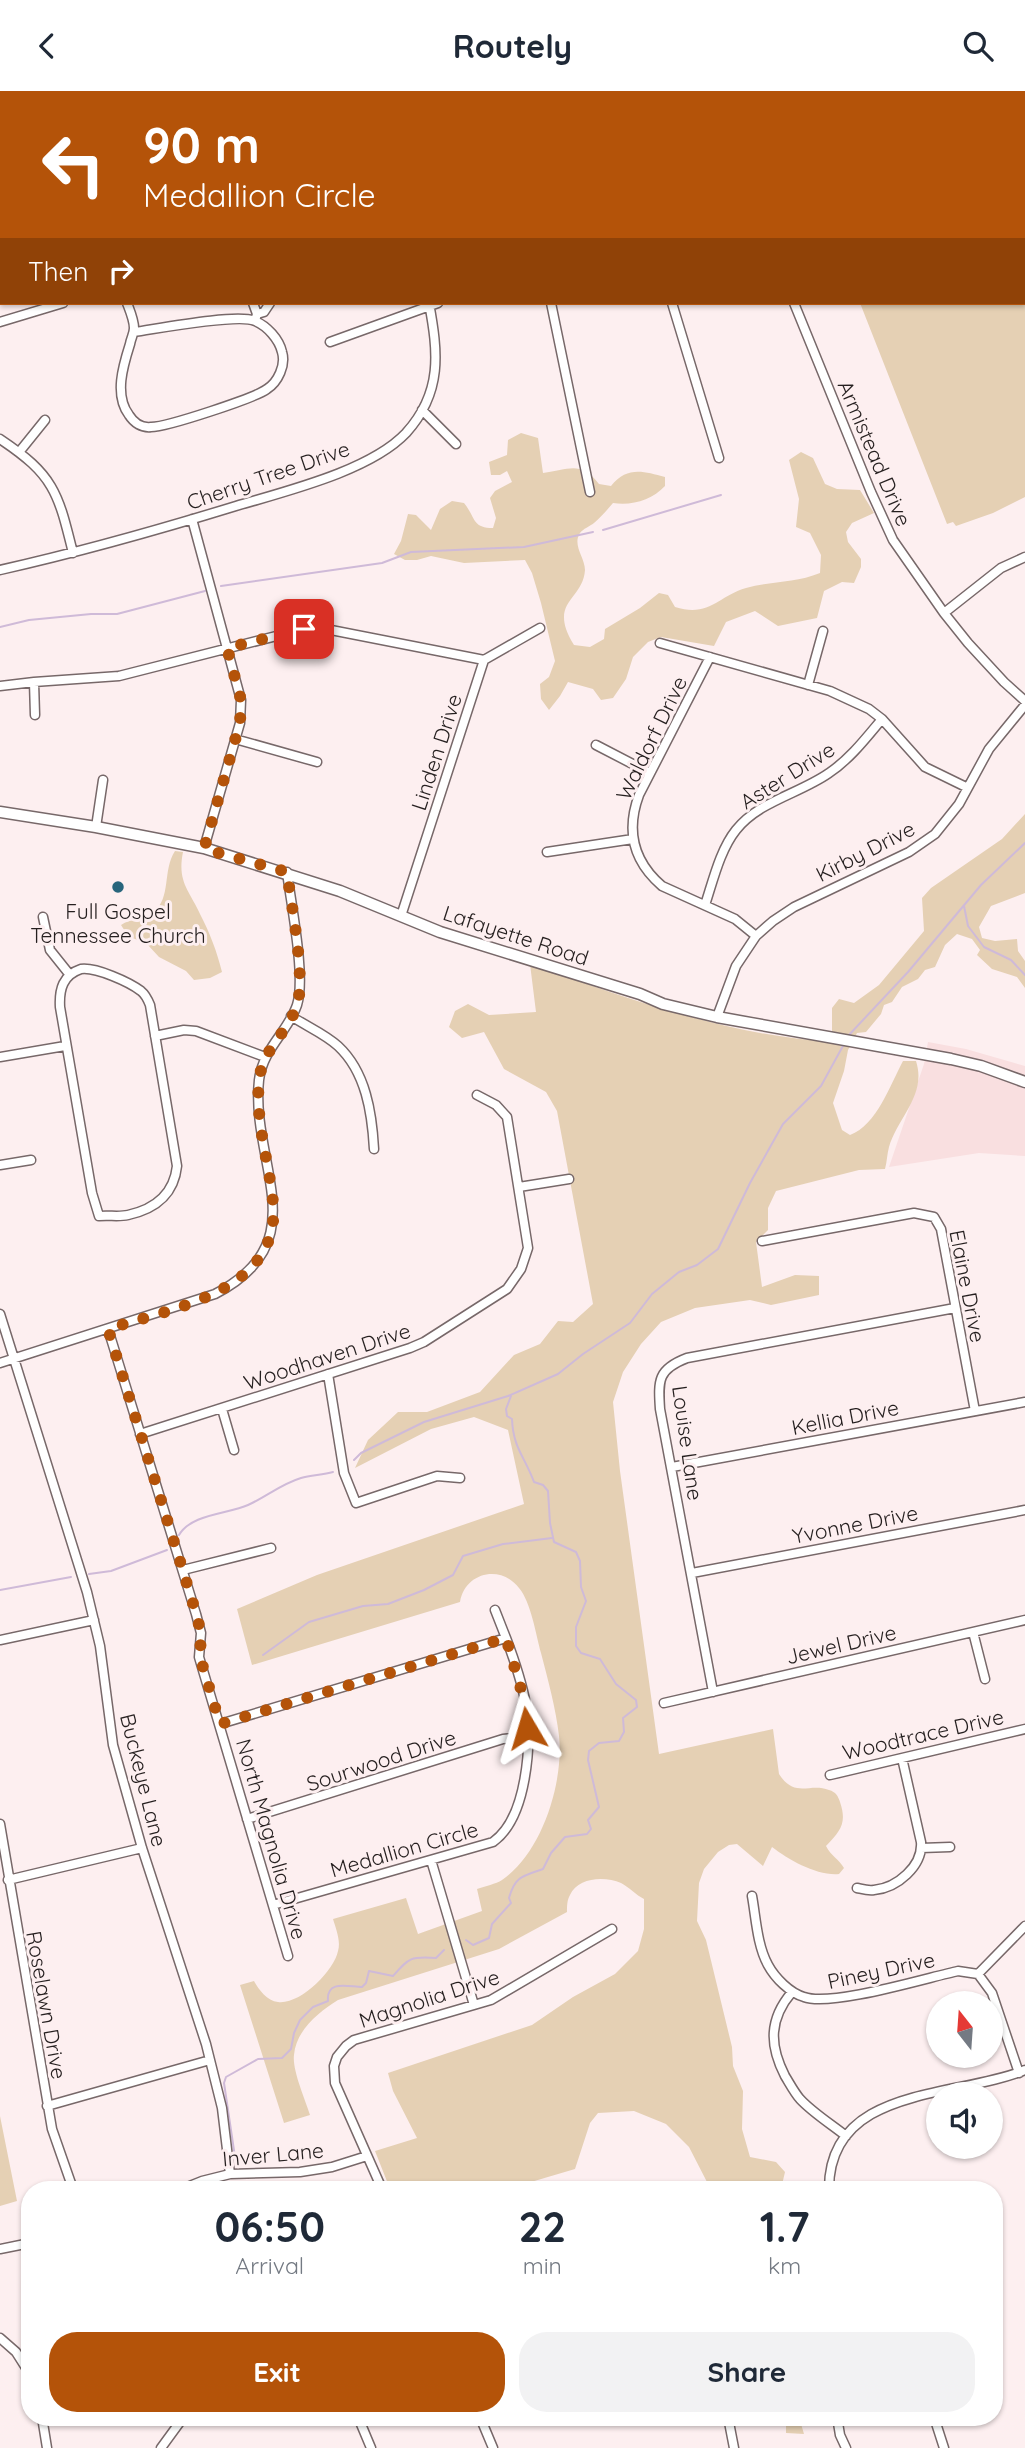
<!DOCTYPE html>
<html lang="en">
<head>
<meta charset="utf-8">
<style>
  :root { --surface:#fff; --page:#f2f2f3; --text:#1f2937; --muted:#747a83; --accent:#b45309 }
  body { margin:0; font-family:Quicksand,sans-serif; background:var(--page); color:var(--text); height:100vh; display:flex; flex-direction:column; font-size:26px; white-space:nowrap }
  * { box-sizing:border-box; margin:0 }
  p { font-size:23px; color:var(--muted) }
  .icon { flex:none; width:38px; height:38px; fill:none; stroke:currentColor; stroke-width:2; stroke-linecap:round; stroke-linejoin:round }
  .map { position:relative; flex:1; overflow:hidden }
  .drawer { position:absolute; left:21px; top:2090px; width:982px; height:245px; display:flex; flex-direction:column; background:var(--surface); border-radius:28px; box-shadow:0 2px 5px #0004 }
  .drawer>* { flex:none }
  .guide { position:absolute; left:0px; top:0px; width:1026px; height:214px; box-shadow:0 2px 5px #0004; background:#b45309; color:#fff; overflow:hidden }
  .needle { width:46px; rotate:343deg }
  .tools { position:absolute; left:926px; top:1900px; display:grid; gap:14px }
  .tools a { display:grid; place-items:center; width:77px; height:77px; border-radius:50%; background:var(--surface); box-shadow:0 2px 5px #0004; font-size:35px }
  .pin { position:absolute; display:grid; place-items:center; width:60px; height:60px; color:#fff; margin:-30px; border-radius:14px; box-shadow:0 4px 10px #0006 }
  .me { position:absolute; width:77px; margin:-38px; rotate:353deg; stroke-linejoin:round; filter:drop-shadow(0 0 5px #0008) }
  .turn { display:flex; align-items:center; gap:24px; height:147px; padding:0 28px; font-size:32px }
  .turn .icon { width:91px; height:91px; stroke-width:2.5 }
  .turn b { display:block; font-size:49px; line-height:60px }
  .then { display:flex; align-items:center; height:66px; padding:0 28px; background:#0003; gap:14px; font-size:26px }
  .eta { display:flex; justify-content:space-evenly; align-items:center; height:119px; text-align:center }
  .eta b { font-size:42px; font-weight:700; line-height:49px }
  .button { display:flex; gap:14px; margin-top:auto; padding:14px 28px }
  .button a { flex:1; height:80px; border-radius:28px; background:var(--accent); color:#fff; font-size:28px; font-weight:700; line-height:80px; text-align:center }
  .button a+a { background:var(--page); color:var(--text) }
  header { display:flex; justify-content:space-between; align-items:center; height:91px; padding:0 28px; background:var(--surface); font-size:32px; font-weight:700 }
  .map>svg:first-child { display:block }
</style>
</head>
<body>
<header><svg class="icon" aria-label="back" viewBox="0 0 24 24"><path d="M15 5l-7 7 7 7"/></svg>Routely<svg class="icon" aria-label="search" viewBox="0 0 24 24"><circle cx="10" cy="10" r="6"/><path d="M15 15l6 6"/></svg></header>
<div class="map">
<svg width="1025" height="2357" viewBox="0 0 1025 2357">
  <rect width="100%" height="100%" fill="#fdeff0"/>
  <!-- built -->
  <path fill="#f9dfe0" d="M434,0H735L434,2Z
    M928,951L966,958L1025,975V1065L979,1062L889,1076L924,973Z"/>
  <!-- green -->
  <path fill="#e5d0b4" d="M1025,114V406L993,422L956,435L953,431L947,433L860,212H1024Z
    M521,342L538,347L543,382C569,379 580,369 599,393L611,395C627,375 643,380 665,386V395C652,409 632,415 613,412C607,419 601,426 594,432C590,435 583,438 580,442C572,454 585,467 585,479C583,510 547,510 574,554L590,556L604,548L605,538L640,517L659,502L668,504L675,516C709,527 718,505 746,497C771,490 796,492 820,482L821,464L810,442L796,436L799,408L789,369L801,361L813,367L825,393L837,398L860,399L874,422L852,432L846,441L848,451L861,468V476L854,492L842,491L824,500L817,527L778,535L755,520L726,531L714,555L661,546L648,551L633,566L626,588L613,607L601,609L593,598L568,591L560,605L549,619L541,608L540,593L549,586L555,570L541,512L532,482L525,469L464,472L431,465L417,469H405L394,463L401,450L408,423L416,424L431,439L440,418L452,410L464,412C476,427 472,437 493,437L496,427L490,407L495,400L512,391L507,380L500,384H491L489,371L507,364L508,349Z
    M1025,723V802L991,815L979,836L982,847L995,850L1017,848L1018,860L1025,870V897L1017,886L992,878L977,864L980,859L972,848L957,843L945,854L935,876L925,879L918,888L902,896L892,911L884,914L881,923L866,941L857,942L848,959L844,980L833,1012L842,1039L850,1044C877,1034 890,994 903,970H916C927,1004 898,1026 889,1056C887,1063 887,1071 885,1078L859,1079L776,1100L768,1117V1139L756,1151L762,1196L795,1184L819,1185V1204L771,1214L750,1209L695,1217L661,1231L641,1253L623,1281L613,1311L620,1380L659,1663L773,1638L779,1683C795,1708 810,1691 829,1699C836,1701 838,1705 840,1711C847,1732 841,1739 826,1755C831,1765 839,1768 844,1777L839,1783C817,1785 789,1769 772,1756L763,1775L737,1753L729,1754L718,1761L704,1778L699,1792L697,1830L706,1849L732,1956L733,1975L743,2000L742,2038L750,2066L776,2071L785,2081L781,2098H725L707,2091L689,2056L666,2033L634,2020L598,2022L590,2032L575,2078L531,2091L533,2098H390L375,2060L417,2047L393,2000L388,1982L532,1934L573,1906L615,1883L638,1860L644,1838V1808C636,1804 629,1796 621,1792C605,1785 578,1786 570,1804C567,1809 567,1815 567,1821L499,1858L338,1909C319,1921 296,1939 294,1964C292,1979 305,2008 310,2024L284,2032L240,1894L254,1890C259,1899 267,1910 278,1911C300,1914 334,1880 338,1860C341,1850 336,1838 333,1828L406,1807L418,1843L482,1820L477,1798C485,1795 496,1793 502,1789C542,1762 564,1691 559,1645C556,1618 548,1589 541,1562C536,1544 531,1511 519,1497C501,1473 465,1481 460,1511L252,1574L237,1518L317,1484L524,1413L508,1339L474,1326L431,1338L355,1377L368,1349L398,1321H427L480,1301L514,1264L540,1253L558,1230L573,1231L593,1213L557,1020L546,1001L504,978L484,941L462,947L449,936L455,920L468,913L489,924L536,921L530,873C630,908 725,944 832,951V917L839,908L854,912L879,894L924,840L922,807L931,797L1002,748Z
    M175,760L183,761C177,791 189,799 200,823C210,842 217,861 222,881L210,887L194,889L186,880L159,866L147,853L128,845L121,834C131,827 143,830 153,822C172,806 162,780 175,760Z
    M0,2025L17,2110L0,2115Z
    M786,2326H799L804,2343L786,2342Z"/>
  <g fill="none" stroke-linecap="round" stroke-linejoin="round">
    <!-- stream -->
    <path stroke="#cfbad8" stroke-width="2" d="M603,439L721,404
      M221,495L382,472L411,461L524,456L593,441
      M0,536L29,529L91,523H117L205,500
      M964,815L968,835L984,856L1011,869L1025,884
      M848,945L908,881L981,794L1025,752
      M354,1369L361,1362L424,1331L508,1305L558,1283L583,1263L630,1232L652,1203L679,1181L697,1174L718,1158L750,1092L783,1033L821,995L844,953
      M179,1444C191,1423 228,1423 248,1414C266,1406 281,1393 301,1387C311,1384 322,1384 333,1381
      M89,1483L111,1480L167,1459
      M0,1499L71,1486
      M263,1564L309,1531L363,1515L388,1513L424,1499L453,1484L463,1465L503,1453L552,1447
      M466,1849L473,1854L489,1847L492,1833L511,1812L509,1807C515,1785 523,1785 543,1778L551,1762L565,1746L587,1743L591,1738L588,1729L599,1716L588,1669L589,1660L599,1652L619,1650L624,1641L623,1627L637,1616L636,1609L616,1593L600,1568L581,1562L576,1555V1536L586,1510L581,1496L580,1470L576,1461L554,1451L550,1432L548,1400L543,1394L534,1391C525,1366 513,1357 512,1328L507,1325L506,1318L511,1305
      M236,2073L224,1992L226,1986L258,1968L282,1967L291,1958L294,1942L300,1929L313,1916L328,1910C326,1888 349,1896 362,1896L366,1892L369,1880L393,1885C409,1867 410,1865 436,1867L444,1859
      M227,2093L228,2098"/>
    <!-- minor casing -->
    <g stroke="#776869" stroke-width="11">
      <path id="minor" d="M67,0L68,2
        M162,0L163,2
        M426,0V2
        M757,2L763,0
        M0,89L2,95
        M0,131H2
        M127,212C130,220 134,229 134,237C134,243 131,247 130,253C123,275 114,304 129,324C134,332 142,337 151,336C167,336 255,307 267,298C278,291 286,274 282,261C279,248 267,235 255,230C238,222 156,238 134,241
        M253,212L257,223L255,230
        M551,212L590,401
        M672,212L719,367
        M794,212L871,401L893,449L944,522L968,552L1004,591L1025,610
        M257,223L264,221L270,212
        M0,231L63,212
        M330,251L438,212
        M422,319L456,353
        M0,348C54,384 58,401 73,462
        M20,360L45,329
        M192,428L241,609L240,632L204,757
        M0,479C80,461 158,439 236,415C286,400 370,380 406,342C443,301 438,261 429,212
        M944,522L1001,477L1025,466
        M660,552L830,600L869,618L882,628L925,676L966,696
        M710,566L639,704C626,739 633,770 662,795L735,828L756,845
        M34,591L35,624
        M808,594L823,540
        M0,595L34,591L119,585L304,538L331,539L484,569
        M235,648L317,671
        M596,654L650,682
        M96,736L103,689
        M547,761L633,748
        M705,814C713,790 720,759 736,739C759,710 799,703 829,682C850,668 866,647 882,628
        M401,825L484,569L540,537
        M43,826L50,859L70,884
        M81,878C96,876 129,891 141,900C146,904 148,909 150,914L177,1075C174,1103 155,1118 128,1124C119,1126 109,1124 99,1125L92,1102L60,916C59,898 63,884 81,878Z
        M291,925C306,935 325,943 338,955C366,981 372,1022 374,1058
        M717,926L736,875L756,845L773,830L794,816L909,761L935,743L959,713L989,658L1025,614
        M155,945L184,939L196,940L265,966
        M0,966L65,955
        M0,1074L31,1069
        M519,1096L569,1088
        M762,1150L914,1122L934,1126L941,1138L975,1320
        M0,1223L87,1501L100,1555L113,1654L142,1757L206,1953L222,2017L230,2083
        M108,1238L196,1523L201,1542L199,1566L288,1865
        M0,1272L215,1203C318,1150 250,1073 259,989C263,957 288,941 297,914C306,886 291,813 287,781
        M328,1283L344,1382L356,1412L437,1385L460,1387
        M222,1318L234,1359
        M140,1343L410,1257L424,1251L507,1198L521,1178L528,1157L507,1026L496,1014L477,1004
        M672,1376L1025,1311
        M183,1479L271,1457
        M692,1482L1025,1419
        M495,1519L506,1547
        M973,1541L985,1588
        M0,1549L94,1529
        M713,1601L660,1318C658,1289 658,1278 687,1267L955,1217
        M664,1612L1025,1529
        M220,1633L506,1547C514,1568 522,1592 526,1614C532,1653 527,1727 493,1751L273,1814
        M830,1684L1025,1638
        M247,1728L503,1648L514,1647L527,1649
        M0,1733L52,2038L73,2098
        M921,1757L950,1756
        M431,1769L474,1914
        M8,1789L142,1757
        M857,1797C862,1798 868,1800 874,1799C897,1797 923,1775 921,1751L902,1667
        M752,1805C756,1827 757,1854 768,1874C775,1887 790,1902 804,1906C831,1916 926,1887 958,1880L978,1883L992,1902L1019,1982
        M978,1883L1025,1835
        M792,1901C769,1928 769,1954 785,1985C790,1993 794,2001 800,2008C813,2022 831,2033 846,2045
        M47,2015L210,1969
        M182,2098L202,2090L230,2083L300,2081L332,2076L367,2065
        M382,2098L335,1992L334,1975L337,1966L346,1955L354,1949L491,1909L612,1838
        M829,2098C829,1994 958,2007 1025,1979
        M0,2158L30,2152
        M0,2247L16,2261L30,2283
        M42,2326L47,2357
        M358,2326L371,2357
        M480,2326L493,2357
        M728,2326L734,2357
        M837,2326L840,2344L846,2357
        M934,2326L944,2357
        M161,2357L180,2331"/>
    </g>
    <!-- major casing -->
    <g stroke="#776869" stroke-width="13">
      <path id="major" d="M0,721L96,736L204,757L340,800L440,841L640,903L663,913L717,926L951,968L981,975L1025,991"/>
    </g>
    <!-- minor -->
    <use href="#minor" stroke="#fff" stroke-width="8"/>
    <!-- major -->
    <use href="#major" stroke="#fff" stroke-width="10"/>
  </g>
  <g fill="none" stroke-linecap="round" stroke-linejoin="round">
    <!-- route -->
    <path stroke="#b45309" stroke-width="12" stroke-dasharray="0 21.6" d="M304,538L227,557L241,609L240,632L204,758L287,781C291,813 306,887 297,914C288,942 263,957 259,989C255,1030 269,1071 273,1111C282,1201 172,1217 108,1238L196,1522L201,1542L200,1566L220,1633L506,1547L525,1612L527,1637"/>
  </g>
  <!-- markers -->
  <circle fill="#28657c" stroke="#fdeff0" stroke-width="2.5" cx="118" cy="796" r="7"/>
  <g text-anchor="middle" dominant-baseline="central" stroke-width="6" stroke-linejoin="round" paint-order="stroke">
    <!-- street labels -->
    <g font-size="21" fill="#251f1f" stroke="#fdeff0">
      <text transform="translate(875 362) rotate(67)">Armistead Drive</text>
      <text transform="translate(268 384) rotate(-19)">Cherry Tree Drive</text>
      <text transform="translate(651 647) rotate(-64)">Waldorf Drive</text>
      <text transform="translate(436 661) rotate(-72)">Linden Drive</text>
      <text transform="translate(787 684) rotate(-32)">Aster Drive</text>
      <text transform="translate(865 760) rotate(-27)">Kirby Drive</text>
      <text transform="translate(516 844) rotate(18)">Lafayette Road</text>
      <text transform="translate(968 1195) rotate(79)">Elaine Drive</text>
      <text transform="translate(327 1265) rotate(-18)">Woodhaven Drive</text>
      <text transform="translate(845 1326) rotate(-11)">Kellia Drive</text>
      <text transform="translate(688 1352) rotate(82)">Louise Lane</text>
      <text transform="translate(855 1433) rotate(-11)">Yvonne Drive</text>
      <text transform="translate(841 1553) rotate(-13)">Jewel Drive</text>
      <text transform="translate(923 1643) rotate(-13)">Woodtrace Drive</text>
      <text transform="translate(381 1669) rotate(-18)">Sourwood Drive</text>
      <text transform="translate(144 1689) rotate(76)">Buckeye Lane</text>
      <text transform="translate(272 1748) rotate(74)">North Magnolia Drive</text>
      <text transform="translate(404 1758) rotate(-16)">Medallion Circle</text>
      <text transform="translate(881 1879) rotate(-12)">Piney Drive</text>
      <text transform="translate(429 1907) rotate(-18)">Magnolia Drive</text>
      <text transform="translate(47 1914) rotate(80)">Roselawn Drive</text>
      <text transform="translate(273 2063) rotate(-5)">Inver Lane</text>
    </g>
    <!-- poi labels -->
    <g font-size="21" fill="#251f1f" stroke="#fdeff0">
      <text x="118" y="820">Full Gospel<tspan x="118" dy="24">Tennessee Church</tspan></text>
    </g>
  </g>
</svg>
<div class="tools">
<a><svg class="needle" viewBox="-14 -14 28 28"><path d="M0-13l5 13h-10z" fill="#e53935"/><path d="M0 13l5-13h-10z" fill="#747a83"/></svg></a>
<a><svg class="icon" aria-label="sound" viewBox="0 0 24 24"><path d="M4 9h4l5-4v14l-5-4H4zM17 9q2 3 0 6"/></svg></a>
</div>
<div class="pin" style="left:304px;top:538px;background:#d93025"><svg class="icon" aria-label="arrive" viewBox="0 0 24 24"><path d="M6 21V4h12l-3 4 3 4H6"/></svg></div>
<svg class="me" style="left:527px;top:1637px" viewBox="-20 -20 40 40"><path d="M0-17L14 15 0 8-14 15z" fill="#b45309" stroke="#fff" stroke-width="4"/></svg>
<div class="guide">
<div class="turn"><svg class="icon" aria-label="left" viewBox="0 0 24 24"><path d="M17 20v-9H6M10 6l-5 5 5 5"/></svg><div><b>90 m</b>Medallion Circle</div></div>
<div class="then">Then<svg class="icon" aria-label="right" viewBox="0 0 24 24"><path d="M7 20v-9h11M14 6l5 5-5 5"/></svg></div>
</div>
<section class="drawer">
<div class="eta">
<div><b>06:50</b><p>Arrival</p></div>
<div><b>22</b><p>min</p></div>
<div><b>1.7</b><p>km</p></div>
</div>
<div class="button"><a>Exit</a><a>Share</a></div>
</section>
</div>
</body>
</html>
